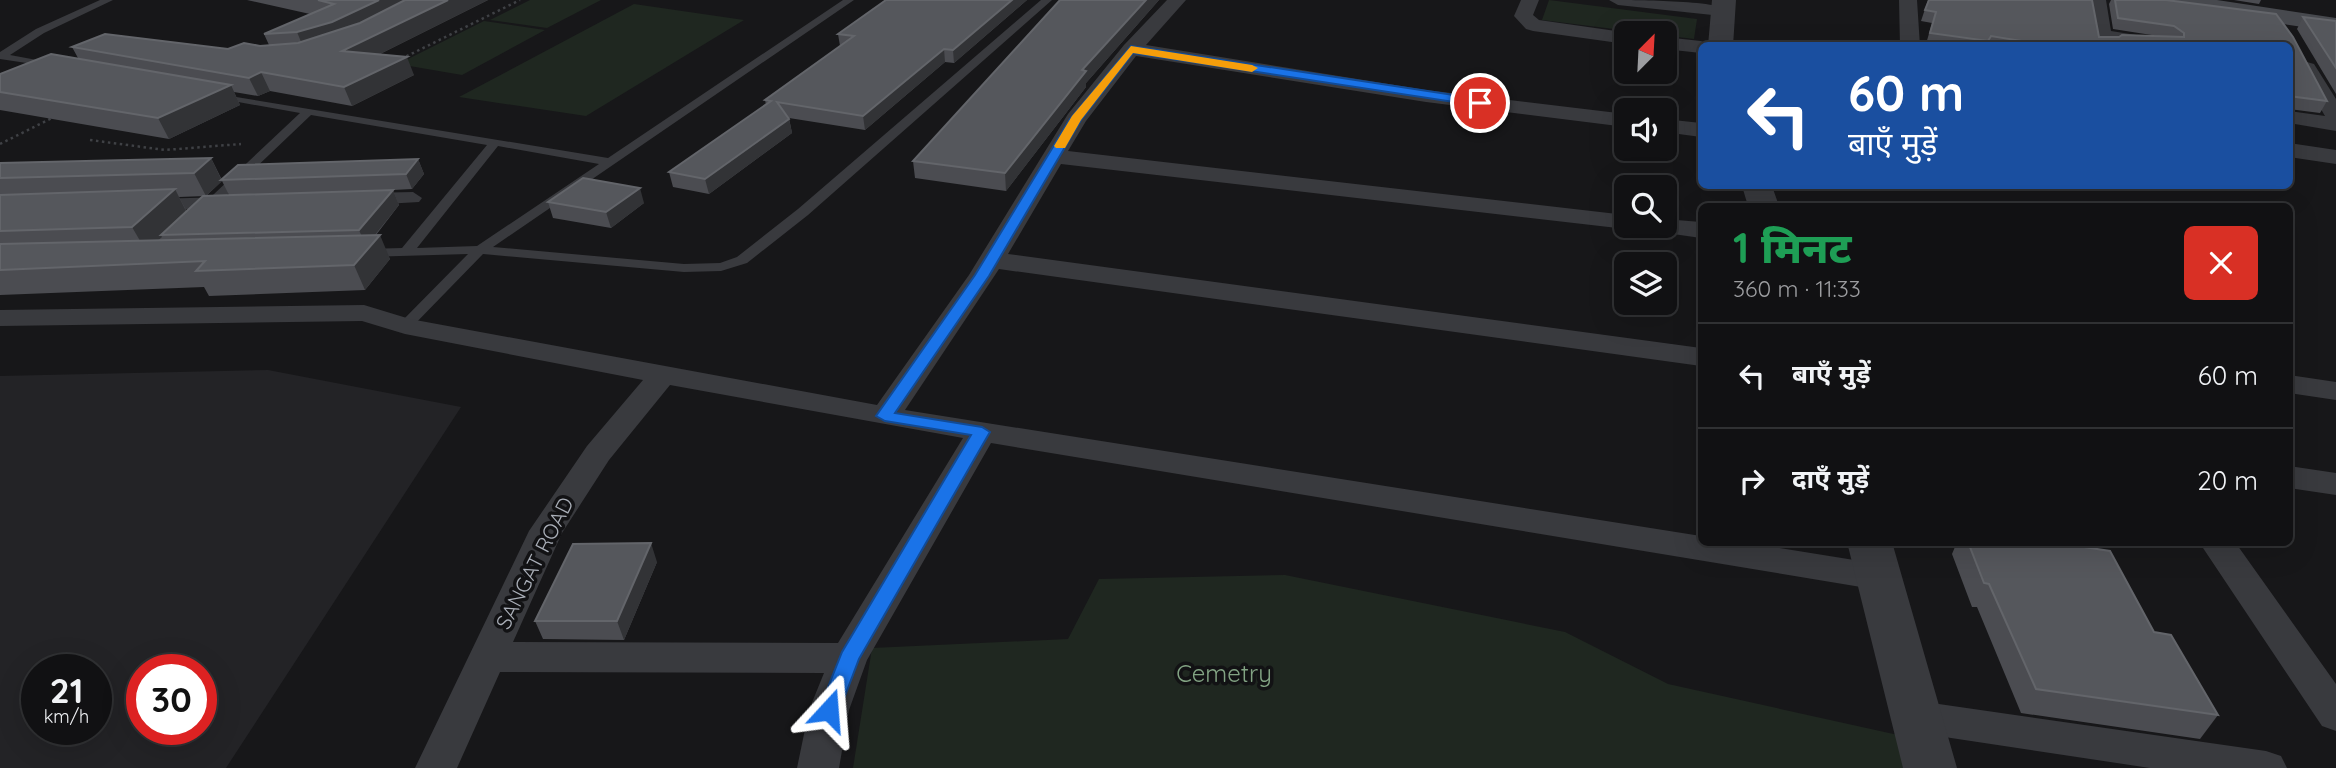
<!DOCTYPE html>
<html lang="hi">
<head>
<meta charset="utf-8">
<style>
  :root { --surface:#111113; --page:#1a1a1c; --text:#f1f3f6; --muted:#9c9da0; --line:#303133 }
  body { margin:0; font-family:Quicksand,"Noto Sans Devanagari",sans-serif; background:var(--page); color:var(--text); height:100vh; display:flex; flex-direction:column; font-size:26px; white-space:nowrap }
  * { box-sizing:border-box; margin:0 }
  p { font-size:23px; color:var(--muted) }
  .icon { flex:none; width:38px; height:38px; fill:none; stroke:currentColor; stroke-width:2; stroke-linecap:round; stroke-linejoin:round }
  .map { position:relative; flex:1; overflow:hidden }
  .side { position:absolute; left:1698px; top:203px; width:595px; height:343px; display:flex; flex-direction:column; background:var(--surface); border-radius:10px; box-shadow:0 7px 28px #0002,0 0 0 2px var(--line) }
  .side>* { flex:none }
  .top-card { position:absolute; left:1698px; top:42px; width:595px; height:147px; border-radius:10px; box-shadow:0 7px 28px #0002,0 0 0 2px var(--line); background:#1a4fa0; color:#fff; overflow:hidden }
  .needle { width:46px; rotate:24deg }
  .tools { position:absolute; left:1614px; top:21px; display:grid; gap:14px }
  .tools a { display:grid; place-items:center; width:63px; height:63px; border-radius:10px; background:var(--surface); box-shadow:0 7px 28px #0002,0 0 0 2px var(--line); font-size:35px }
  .speed { position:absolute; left:21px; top:654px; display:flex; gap:14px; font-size:35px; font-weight:700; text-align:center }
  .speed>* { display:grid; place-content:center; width:91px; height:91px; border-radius:50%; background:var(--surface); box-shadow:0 7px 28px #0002,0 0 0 2px var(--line); line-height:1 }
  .speed small { font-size:18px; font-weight:400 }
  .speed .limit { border:10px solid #d22; background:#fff; color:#111 }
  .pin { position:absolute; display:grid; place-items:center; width:60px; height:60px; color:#fff; margin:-30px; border:4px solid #fff; border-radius:50%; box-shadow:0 2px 7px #0007 }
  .me { position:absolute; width:77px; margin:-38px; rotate:19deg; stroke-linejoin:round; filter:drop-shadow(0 0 5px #0008) }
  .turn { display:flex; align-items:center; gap:24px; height:147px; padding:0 35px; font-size:32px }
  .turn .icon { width:91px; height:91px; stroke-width:2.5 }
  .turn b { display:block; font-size:49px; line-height:60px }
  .round { display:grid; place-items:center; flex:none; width:74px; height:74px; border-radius:10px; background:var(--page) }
  .headline { display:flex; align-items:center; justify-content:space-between; height:119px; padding:0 35px }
  h1 { font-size:42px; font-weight:800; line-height:52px; color:#1e9e55 }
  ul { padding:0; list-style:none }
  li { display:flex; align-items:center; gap:21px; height:105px; padding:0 35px; border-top:2px solid var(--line) }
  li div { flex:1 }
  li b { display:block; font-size:26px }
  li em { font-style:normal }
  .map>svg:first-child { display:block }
</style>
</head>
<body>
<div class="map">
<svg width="2336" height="768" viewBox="0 0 2336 768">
  <rect width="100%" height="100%" fill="#171719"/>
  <!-- built -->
  <path fill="#232326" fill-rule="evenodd" d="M268,370L461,407L226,768H0V376ZM96,670V730H37V670ZM201,670V730H142V670Z"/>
  <!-- green -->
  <path fill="#1f2720" d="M530,0H601L547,28L490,20Z
    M1549,0L1697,19L1694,39L1542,20Z
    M634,4L744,20L586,116L459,97Z
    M484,21L545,30L462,75L398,64Z
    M1285,575L1565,632L1668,684L1898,735L1905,768H853L872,648L1068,639L1099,579Z"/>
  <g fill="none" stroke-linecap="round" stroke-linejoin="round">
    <!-- path -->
    <path stroke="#3f4145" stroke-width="2.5" stroke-dasharray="2.5 3.5" stroke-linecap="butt" d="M401,59L520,0
      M90,140L165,150L241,144
      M0,144L52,118"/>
    <!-- service -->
    <path fill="#393a3e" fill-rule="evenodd" d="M100,0H113L44,33L10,55L53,63V67L0,59V52L36,29Z
      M843,0H854L493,247L684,264L720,263L737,257L798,209L1041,0H1052L808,215L747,263L721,271L684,272L483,254L410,329H400L398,326L400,323L468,254L366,257L359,253L366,249L402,248L487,145L311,115L208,213L203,214L197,210L300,113L216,98L212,97V93L608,158ZM498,146L599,164L477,246L417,248Z"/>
    <!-- pedestrian -->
    <path fill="#393a3e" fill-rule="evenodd" d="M413,192L422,198L419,202L367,205L358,199L367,193Z
      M225,197L232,199L234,203L232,207L154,211L145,205L154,199Z"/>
    <!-- minor -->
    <path fill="#393a3e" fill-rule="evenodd" d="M1167,0H1186L1146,45L1426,90L1626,114V127L1426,102L1136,56L1086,121L1068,151L1626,215V226H1636L1626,229L1061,164L1008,254L1701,348V366L999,269L905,410L1701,536V542H1743L1879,564L1892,568L1897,577L1892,586L1879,590L991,443L867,660L849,710L839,768H797L809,710L824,673L500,672L457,768H415L529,531L587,446L643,380L405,334L362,321L0,326V310L364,305L410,319L877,405L969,275L1068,114L1124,45ZM670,385L963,438L838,643L513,642L562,533L609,460Z
      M1521,0H1539L1533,15L1539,20L1630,33H1626V44L1533,31L1526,29L1514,16Z
      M1609,0C1630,0 1719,0 1731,11L1722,16L1618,5Z
      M1899,0H1917L1920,46H1900Z
      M2088,0H2106L2111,31L2168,40L2177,46L2113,43L2114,46H2094Z
      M1664,37L1701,41L1710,46H1701V53L1664,49Z
      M2307,62L2314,64L2336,99V131L2289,123V111L2325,116L2297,68Z
      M1664,119L1701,123V137L1664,132Z
      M2289,143L2336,150V164L2289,157Z
      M1664,219L1701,222V238L1652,231L1649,226H1664Z
      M2289,375L2336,382V400L2289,393Z
      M2289,466L2336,473V495L2289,488Z
      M2199,542H2235L2336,684V731L2322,726Z
      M1918,701L2266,751L2281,756L2287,768H2150L1918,733L1904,728L1898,717L1904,706Z"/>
    <!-- tertiary -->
    <path fill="#393a3e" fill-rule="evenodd" d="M1712,0H1736L1733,46H1708Z
      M1742,186H1772L1779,206H1748Z
      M1847,542H1892L1957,768H1903Z"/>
    <!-- secondary -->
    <path fill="#47494e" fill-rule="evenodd" d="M2158,0H2217L2336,18V32L2170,7L2162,5Z"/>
  </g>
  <!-- wall -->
  <path fill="#4b4c51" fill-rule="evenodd" d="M247,0H488L380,54L414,75L352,106L270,91L258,96L234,92L240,105L169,139L0,110V74L78,58L72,47L228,49L269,45L264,34L310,14Z
    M886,0H1027L954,63L945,62L865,130L789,118L792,133L709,194L673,187L669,172L766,105L765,100L840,46L838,34Z
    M1060,0H1159L1086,83V87L1006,191L915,178L913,161Z
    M1928,0H2092L2099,37H2119L2122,35L2158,36L2113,29L2109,4L2111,0H2166L2276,14L2293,37L2327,101L2320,113L2289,109V46H1934L1926,44L1932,23L1921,21Z
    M2234,0H2261L2259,4Z
    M2303,17L2336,21V94L2297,29Z
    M211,158L222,180L418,159L424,174L412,189L393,190L399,205L376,235L390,259L365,290L209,296L204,287L0,295V163ZM222,181L229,195L187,212L179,197L206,196Z
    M548,202L644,203L611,228L553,218Z
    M1957,542H2051L2154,632L2218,715L2200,739L2021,713L1977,607H1972L1952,554Z
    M657,562L624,640L543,639L535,621Z"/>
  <!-- shaded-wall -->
  <path fill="#323336" d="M379,0H421L304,49L297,32Z
    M448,0H488L350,69L342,51Z
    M1012,0H1027L954,63L953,50Z
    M1146,0H1159L1086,83V87L1006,191L1005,173L1082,70Z
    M944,49L945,62L865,130L863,116Z
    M407,57L414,75L352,106L344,87Z
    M261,72L270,91L258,96L249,78Z
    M231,85L240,105L169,139L158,118Z
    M789,119L792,133L709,194L705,179Z
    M211,158L222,181L206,196L194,173Z
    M418,159L424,174L412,189L406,174Z
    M640,188L644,203L611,228L606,212Z
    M175,189L187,213L161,235L162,237L146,251L132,227Z
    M393,190L399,205L366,246L359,230Z
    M380,235L390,259L365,290L354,265Z
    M651,543L657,562L624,640L617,621Z"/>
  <!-- building -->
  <path fill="#55575c" stroke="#63656a" stroke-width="2" d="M318,0H379L332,22L297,32L264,34L334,4Z
    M405,0H448L342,51L407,57L344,87L261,72L249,78L72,47L105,34L228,49L244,43L260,46L298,43L360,23Z
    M886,0H1012L953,50L944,49L863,116L777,102L789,119L705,179L669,172L771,101L765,100L854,36L838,34Z
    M1060,0H1146L1082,70L1086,71L1005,173L913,161Z
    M1929,0H2092L2099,37H2119L2122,35L2184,37V33L2174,26L2118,18L2115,0H2166L2276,14L2293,37L2327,101L2289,96V46H2052L1991,36L1988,41L1930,33L1936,12L1925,10Z
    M2303,17L2336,21V68Z
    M51,54L231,85L158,118L0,92V74Z
    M211,158L194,173L0,178V163Z
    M418,159L406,174L221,180L238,165Z
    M583,178L640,188L606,212L548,202Z
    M175,189L132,227L0,231V195Z
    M393,190L359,230L161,235L203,196Z
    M380,235L354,265L196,271L205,261L0,270V244Z
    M1968,542H2051L2110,551L2154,632L2171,635L2218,715L2036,689L1989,584L1984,583Z
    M651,543L617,621H535L573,544Z"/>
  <!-- route -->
  <path fill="#1a73e8" stroke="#114b97" stroke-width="2" d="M1131,46L1480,99L1485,103L1480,106L1133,53L1081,120L989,276L895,413L982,427L990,432L859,659L837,717L829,719L822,717L819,710L842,652L971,435L885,421L876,416L975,275L1070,119Z"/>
  <!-- slow -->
  <path fill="#f59e0b" d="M1131,46L1252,65L1258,68L1252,72L1133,53L1081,120L1065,148H1056L1054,146L1072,116Z"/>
  <g text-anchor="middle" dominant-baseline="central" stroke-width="7" stroke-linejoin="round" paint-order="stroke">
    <!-- street labels -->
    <g font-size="21" fill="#aaafb8" stroke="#121214">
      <text transform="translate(534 563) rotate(-63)">SANGAT ROAD</text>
    </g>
    <!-- near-park labels -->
    <g font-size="24" fill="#82a383" stroke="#121214">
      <text x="1224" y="673">Cemetry</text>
    </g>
  </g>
</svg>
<div class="tools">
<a><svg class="needle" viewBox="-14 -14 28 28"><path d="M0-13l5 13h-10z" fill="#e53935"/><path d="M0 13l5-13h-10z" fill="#9c9da0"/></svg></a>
<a><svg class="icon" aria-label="sound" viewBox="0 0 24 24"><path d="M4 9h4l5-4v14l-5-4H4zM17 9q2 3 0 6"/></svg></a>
<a><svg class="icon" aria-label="search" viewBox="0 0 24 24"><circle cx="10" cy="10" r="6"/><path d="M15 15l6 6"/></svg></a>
<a><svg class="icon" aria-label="layers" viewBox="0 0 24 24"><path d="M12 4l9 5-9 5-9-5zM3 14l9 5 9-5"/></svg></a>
</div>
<div class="speed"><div>21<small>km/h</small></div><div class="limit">30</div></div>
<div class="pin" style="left:1480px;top:103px;background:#d93025"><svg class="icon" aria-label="arrive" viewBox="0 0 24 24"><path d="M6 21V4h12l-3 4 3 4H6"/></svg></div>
<svg class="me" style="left:829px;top:710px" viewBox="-20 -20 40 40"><path d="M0-17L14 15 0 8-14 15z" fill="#1a73e8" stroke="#fff" stroke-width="4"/></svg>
<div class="top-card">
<div class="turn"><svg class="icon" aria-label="left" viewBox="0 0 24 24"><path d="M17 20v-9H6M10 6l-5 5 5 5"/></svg><div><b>60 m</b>बाएँ मुड़ें</div></div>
</div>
<section class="side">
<div class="headline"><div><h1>1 मिनट</h1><p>360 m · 11:33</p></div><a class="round" style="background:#d93025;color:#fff"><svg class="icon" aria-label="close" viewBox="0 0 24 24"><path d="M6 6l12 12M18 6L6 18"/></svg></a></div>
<ul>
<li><svg class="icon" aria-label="left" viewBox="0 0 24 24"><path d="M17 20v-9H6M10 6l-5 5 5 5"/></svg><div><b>बाएँ मुड़ें</b></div><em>60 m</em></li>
<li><svg class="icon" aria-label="right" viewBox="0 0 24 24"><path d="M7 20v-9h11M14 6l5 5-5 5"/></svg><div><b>दाएँ मुड़ें</b></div><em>20 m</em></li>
</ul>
</section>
</div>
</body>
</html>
